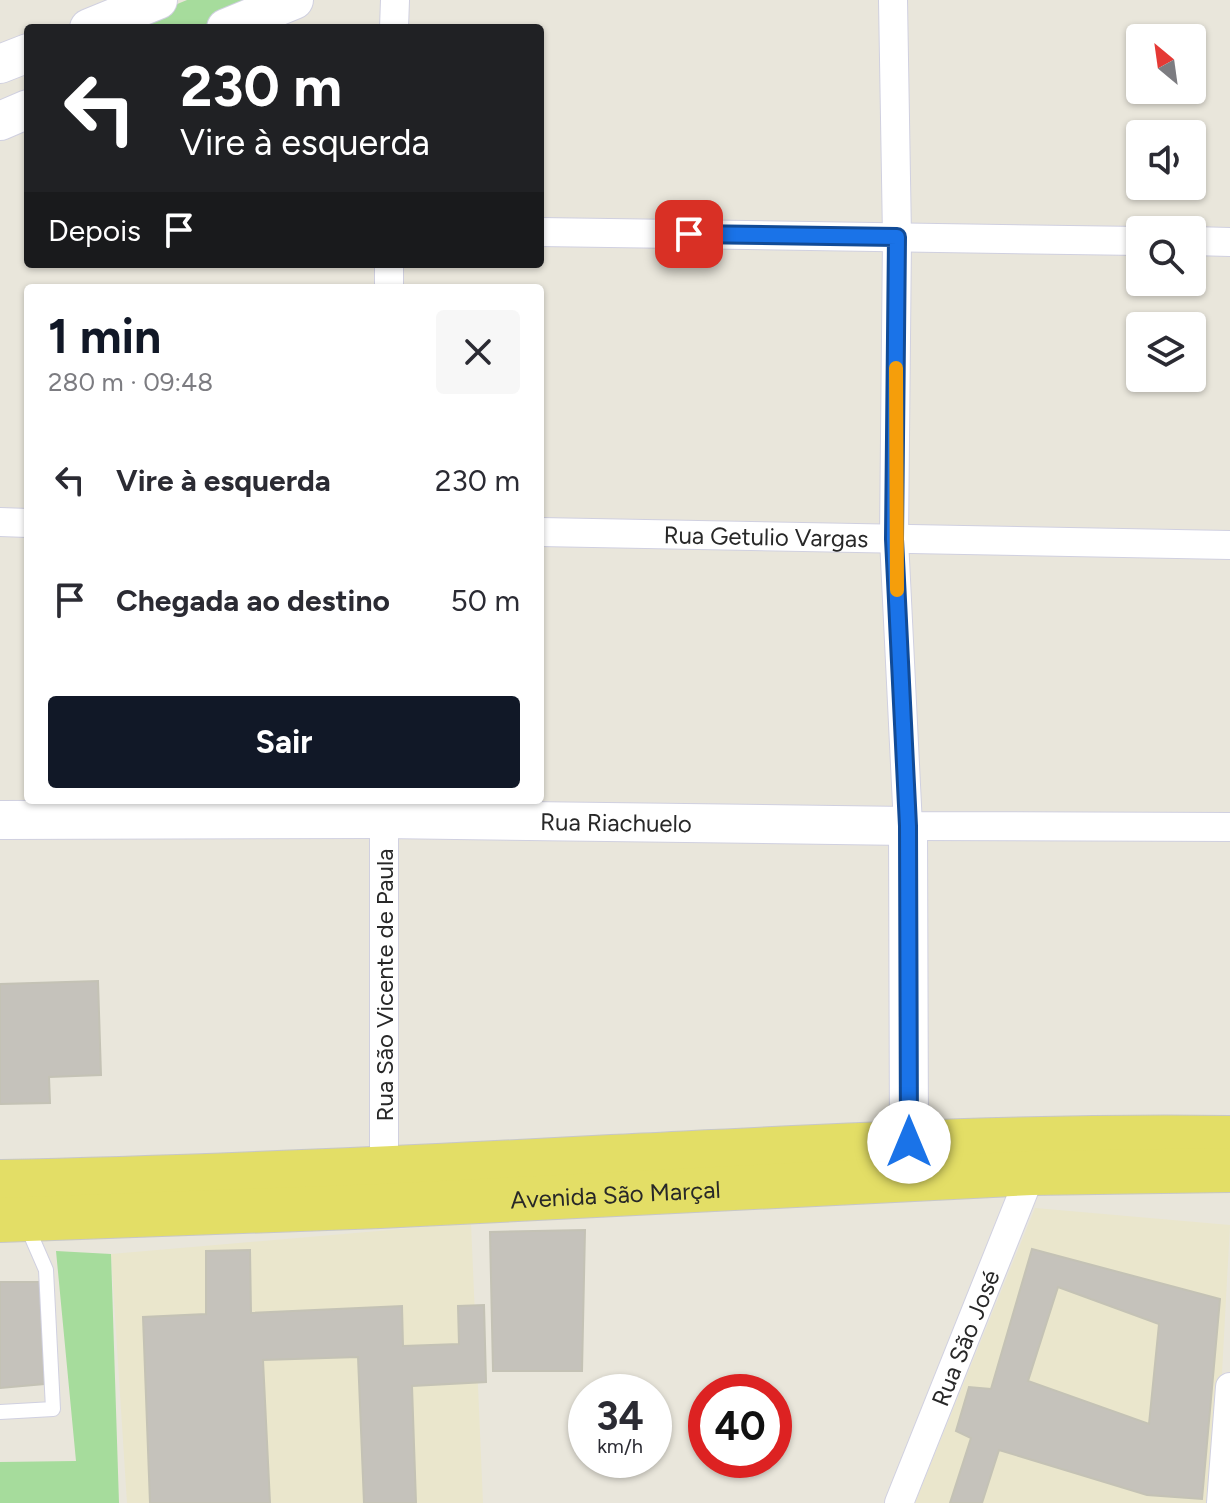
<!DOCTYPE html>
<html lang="pt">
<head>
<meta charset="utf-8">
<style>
  :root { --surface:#fff; --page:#f7f7f7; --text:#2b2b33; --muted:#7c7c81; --accent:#111827 }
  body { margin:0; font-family:Figtree,sans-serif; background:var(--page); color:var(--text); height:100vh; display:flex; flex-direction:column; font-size:30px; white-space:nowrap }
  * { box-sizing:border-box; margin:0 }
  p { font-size:26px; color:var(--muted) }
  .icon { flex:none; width:44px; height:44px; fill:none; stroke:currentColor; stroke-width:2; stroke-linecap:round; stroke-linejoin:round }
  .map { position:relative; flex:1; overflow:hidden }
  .side { position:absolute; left:24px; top:284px; width:520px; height:520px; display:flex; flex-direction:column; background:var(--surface); border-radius:8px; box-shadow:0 2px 6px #0004 }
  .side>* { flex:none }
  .banner { position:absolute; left:24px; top:24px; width:520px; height:244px; border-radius:8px; box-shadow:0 2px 6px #0004; background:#202124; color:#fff; overflow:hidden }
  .needle { width:52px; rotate:331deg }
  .buttons { position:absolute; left:1126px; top:24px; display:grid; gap:16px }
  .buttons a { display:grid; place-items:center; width:80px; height:80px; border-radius:8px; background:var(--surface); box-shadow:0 2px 6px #0004; font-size:40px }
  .speed { position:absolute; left:568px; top:1374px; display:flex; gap:16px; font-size:40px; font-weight:700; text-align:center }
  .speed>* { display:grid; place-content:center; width:104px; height:104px; border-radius:50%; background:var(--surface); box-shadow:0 2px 6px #0004; line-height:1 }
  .speed small { font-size:20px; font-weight:400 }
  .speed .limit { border:12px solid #d22; background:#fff; color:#111 }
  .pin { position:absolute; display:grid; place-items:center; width:68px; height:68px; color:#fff; margin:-34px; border-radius:16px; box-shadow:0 4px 12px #0006 }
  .me { position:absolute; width:88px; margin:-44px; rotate:0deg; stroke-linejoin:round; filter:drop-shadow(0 0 6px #0008) }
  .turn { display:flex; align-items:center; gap:28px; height:168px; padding:0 24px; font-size:36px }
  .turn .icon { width:104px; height:104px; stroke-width:2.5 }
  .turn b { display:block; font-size:56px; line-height:68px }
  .then { display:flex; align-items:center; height:76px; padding:0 24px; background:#0003; gap:16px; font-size:30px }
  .round { display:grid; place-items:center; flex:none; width:84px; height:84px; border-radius:8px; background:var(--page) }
  .head { display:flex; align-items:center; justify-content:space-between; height:136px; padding:0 24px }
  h1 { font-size:48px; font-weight:700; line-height:60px; color:var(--accent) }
  .button { display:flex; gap:16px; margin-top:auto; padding:16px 24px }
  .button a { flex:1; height:92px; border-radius:8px; background:var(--accent); color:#fff; font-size:32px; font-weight:700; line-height:92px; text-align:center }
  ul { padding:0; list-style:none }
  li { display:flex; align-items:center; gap:24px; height:120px; padding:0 24px }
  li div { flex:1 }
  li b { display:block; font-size:30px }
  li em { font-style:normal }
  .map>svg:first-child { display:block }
</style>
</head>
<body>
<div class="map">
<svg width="1230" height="1503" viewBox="0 0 1230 1503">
  <rect width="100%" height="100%" fill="#e9e6db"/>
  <!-- education -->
  <path fill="#eae6cc" d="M1035,1208L1230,1225L1215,1503H915Z
    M471,1223L483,1503H127L111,1254Z"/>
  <!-- green -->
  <path fill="#a6dc9c" d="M187,0H267L200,28H119Z
    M56,1251L111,1254L119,1503H0V1462L76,1461Z"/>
  <!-- building -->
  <path fill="#c5c2bb" stroke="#c4c2b5" stroke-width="2" fill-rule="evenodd" d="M98,981L101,1075L49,1077L50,1103L0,1104V984Z
    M585,1230L582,1371H493L490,1232Z
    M1032,1249L1220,1299L1202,1499L1147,1495L999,1450L982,1503H950L971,1438L956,1431L969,1387L991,1389ZM1058,1287L1159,1324L1149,1424L1028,1381Z
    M250,1250L251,1313L402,1306L403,1346L459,1344L458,1306L484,1305L486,1382L412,1386L416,1503H364L358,1357L263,1360L270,1503H150L143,1317L206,1314V1251Z
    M0,1282H40L44,1384L0,1388Z"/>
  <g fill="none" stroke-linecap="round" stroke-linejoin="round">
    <!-- lane casing -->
    <g stroke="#d0d0e0" stroke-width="16">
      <path id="lane" d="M0,1412L53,1409L46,1270L26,1224"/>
    </g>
    <!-- street casing -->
    <g stroke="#d0d0e0" stroke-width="30">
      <g id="street">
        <path d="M893,0L897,237L894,539L908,826L1230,827"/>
        <path d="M394,28L395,0"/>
        <path d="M540,232L1140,241"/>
        <path d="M1192,241L1230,242"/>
        <path d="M389,288V264"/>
        <path d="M0,522L28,523"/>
        <path id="s1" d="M540,532L1230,545"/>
        <path d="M384,800V1169"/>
        <path id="s2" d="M899,1503L1031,1173"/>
        <path d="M1221,1503L1230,1387"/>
      </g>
    </g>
    <!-- secondary casing -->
    <g stroke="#d0d0e0" stroke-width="40">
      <g id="secondary">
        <path d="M89,28L158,0"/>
        <path d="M226,28L294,0"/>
        <path d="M0,64L28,53"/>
        <path d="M0,121L28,109"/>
        <path id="s3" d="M0,820L384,819L908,826L909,1142"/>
      </g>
    </g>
    <!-- primary casing -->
    <g stroke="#c7c7c7" stroke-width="46">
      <g id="primary">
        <path d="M0,1182C204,1178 408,1168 612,1157C818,1147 1024,1135 1230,1138"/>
        <path id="s4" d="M0,1220L380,1206L1031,1173L1230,1170"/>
      </g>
    </g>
    <!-- lane -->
    <use href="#lane" stroke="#fff" stroke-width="14"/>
    <!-- street -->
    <use href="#street" stroke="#fff" stroke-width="28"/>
    <!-- secondary -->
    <use href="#secondary" stroke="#fff" stroke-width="38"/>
    <!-- primary -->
    <use href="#primary" stroke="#e3de66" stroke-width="44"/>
  </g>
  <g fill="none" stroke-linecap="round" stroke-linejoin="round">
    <!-- route casing -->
    <g stroke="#114b97" stroke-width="20">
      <path id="route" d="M689,234L897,237L894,539L908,826L909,1142"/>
    </g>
    <!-- route -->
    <use href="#route" stroke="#1a73e8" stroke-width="14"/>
    <!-- slow -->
    <path stroke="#f59e0b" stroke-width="14" d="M896,368L897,590"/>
  </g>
  <g text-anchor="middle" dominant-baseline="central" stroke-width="6" stroke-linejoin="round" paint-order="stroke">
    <!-- street labels -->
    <g font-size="24" fill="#282828" stroke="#fff">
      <text stroke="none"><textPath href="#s1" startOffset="226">Rua Getulio Vargas</textPath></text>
      <text stroke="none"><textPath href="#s3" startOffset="616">Rua Riachuelo</textPath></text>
      <text transform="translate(384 985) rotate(-90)">Rua São Vicente de Paula</text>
      <text stroke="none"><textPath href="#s4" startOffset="616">Avenida São Marçal</textPath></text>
      <text stroke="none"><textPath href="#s2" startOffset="178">Rua São José</textPath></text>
    </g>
  </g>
</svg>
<div class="buttons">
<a><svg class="needle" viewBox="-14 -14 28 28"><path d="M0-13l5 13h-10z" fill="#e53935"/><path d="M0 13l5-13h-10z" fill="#7c7c81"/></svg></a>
<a><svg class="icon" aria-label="sound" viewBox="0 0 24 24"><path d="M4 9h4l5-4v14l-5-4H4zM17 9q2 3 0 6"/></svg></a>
<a><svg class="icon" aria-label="search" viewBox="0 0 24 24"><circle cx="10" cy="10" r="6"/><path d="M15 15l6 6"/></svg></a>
<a><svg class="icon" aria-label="layers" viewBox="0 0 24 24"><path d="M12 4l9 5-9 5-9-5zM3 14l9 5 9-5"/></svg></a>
</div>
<div class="speed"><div>34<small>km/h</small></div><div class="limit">40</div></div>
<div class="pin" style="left:689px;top:234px;background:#d93025"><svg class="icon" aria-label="arrive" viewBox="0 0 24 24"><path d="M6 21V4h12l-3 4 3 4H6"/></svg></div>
<svg class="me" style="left:909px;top:1142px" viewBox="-20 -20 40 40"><circle r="19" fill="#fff"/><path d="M0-13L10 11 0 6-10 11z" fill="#1a73e8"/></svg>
<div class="banner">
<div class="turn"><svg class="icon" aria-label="left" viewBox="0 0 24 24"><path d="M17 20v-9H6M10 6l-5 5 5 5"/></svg><div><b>230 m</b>Vire à esquerda</div></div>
<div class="then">Depois<svg class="icon" aria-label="arrive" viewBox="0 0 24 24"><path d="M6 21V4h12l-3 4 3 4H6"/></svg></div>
</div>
<section class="side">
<div class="head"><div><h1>1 min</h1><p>280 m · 09:48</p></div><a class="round"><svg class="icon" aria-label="close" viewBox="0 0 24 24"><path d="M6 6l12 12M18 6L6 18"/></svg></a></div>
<ul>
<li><svg class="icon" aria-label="left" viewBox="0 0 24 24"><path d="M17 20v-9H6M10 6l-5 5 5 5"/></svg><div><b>Vire à esquerda</b></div><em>230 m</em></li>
<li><svg class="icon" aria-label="arrive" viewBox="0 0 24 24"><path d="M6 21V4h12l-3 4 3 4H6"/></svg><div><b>Chegada ao destino</b></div><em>50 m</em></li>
</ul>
<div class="button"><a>Sair</a></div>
</section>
</div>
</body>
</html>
